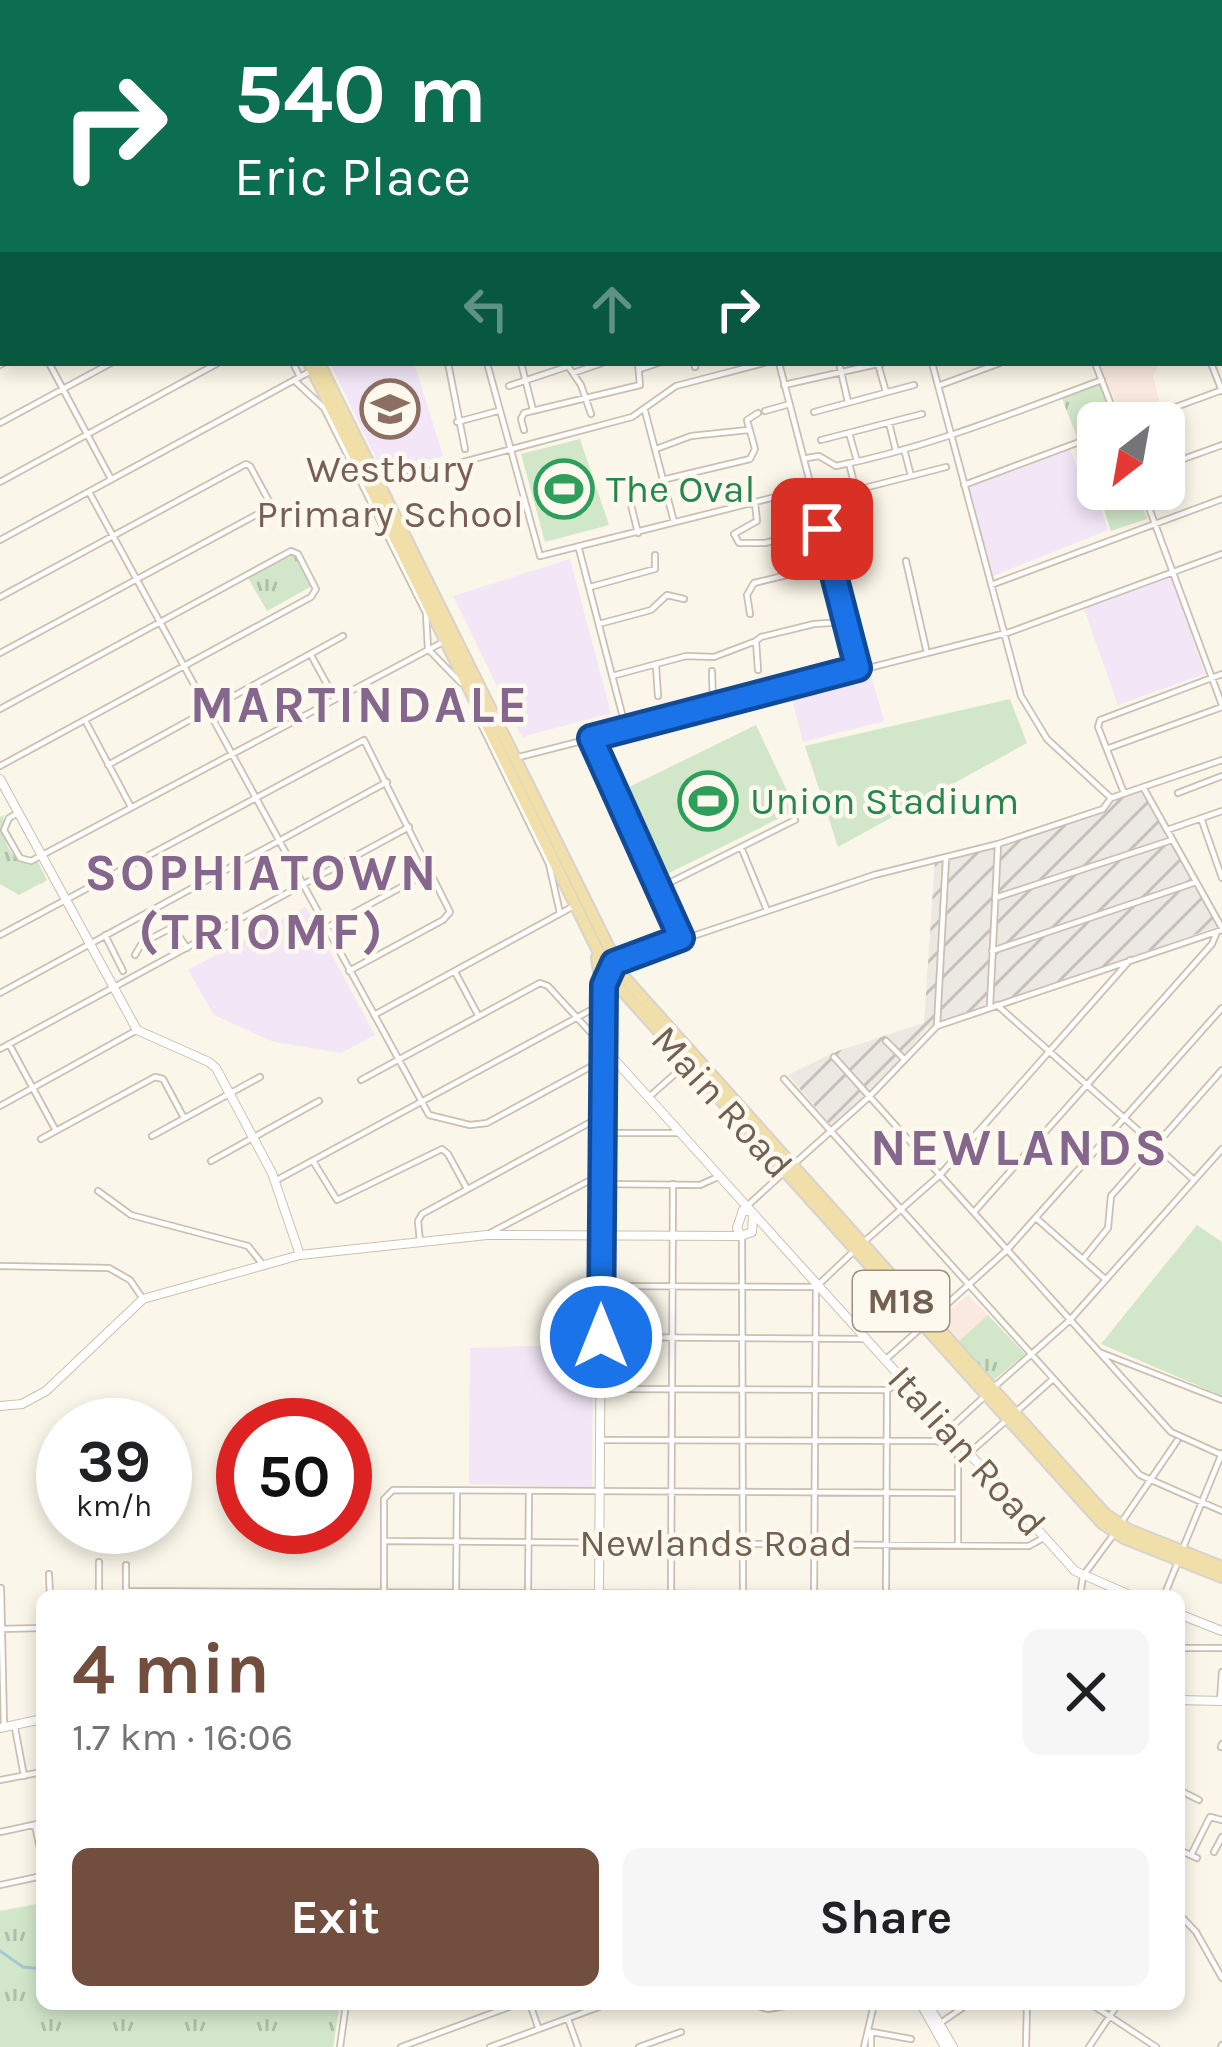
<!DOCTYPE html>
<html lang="en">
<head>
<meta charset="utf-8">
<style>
  :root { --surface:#fff; --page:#f6f6f6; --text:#202124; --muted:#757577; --accent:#724e3e }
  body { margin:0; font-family:Karla,sans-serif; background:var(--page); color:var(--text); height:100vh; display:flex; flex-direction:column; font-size:45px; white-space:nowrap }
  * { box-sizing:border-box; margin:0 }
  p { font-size:39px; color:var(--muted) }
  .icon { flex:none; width:66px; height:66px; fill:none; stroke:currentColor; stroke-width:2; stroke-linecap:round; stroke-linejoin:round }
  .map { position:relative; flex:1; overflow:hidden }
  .sheet { position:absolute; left:36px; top:1590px; width:1149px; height:420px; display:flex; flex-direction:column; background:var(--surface); border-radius:18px; box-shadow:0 6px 18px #0003 }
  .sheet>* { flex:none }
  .guide { position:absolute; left:0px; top:0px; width:1224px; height:366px; box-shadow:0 6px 18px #0003; background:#0b6e4f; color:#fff; overflow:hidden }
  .needle { width:78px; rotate:211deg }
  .controls { position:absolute; left:1077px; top:402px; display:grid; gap:24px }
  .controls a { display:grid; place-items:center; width:108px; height:108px; border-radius:18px; background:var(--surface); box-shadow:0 6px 18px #0003; font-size:60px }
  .speed { position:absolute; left:36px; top:1398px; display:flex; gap:24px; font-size:60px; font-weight:700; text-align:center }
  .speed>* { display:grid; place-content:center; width:156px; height:156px; border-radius:50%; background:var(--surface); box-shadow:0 6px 18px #0003; line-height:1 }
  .speed small { font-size:30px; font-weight:400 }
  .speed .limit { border:18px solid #d22; background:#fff; color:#111 }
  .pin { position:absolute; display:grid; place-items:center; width:102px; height:102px; color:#fff; margin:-51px; border-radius:24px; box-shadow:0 6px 18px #0006 }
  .me { position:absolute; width:132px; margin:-66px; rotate:0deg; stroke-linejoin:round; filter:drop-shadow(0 0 9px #0008) }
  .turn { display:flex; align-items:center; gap:42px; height:252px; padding:0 36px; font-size:54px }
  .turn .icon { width:156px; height:156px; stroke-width:2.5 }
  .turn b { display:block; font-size:84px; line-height:102px }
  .lanes { display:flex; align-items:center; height:114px; padding:0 36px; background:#0003; justify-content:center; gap:60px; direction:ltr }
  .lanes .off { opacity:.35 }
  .round { display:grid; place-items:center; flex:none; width:126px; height:126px; border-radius:18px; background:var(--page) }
  .head { display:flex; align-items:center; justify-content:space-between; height:204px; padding:0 36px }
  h1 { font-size:72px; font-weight:700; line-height:90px; color:var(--accent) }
  .action { display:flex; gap:24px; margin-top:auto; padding:24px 36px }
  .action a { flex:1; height:138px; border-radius:18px; background:var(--accent); color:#fff; font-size:48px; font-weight:700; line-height:138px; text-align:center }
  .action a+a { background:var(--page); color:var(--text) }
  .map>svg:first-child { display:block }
</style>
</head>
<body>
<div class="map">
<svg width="1222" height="2047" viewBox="0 0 1222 2047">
  <defs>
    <pattern id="industrial-furrows" width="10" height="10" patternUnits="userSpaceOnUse" patternTransform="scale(3)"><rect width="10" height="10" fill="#ece8e2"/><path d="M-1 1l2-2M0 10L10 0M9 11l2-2" fill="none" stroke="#c4bfba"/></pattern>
    <pattern id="park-tufts" width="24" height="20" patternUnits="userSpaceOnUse" patternTransform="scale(3)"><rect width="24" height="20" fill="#d2e7c9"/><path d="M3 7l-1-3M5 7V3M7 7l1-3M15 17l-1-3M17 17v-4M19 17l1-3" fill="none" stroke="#afbfa6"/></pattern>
  </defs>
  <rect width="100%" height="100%" fill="#faf6e9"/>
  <!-- commercial -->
  <path fill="#f9e9de" d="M1111,363H1159L1153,376L1160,404L1123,419L1101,367Z
    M968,1295L988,1315L958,1342L940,1322L941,1317Z"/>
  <!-- industrial -->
  <path fill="url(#industrial-furrows)" d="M1140,788L1219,926L927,1028L871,1093L832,1126L788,1075L835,1052L924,1023L935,860L1096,812L1106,798Z"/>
  <!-- education -->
  <path fill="#f2e6f7" d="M330,363H414L443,456L383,473Z
    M1069,447L1088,495L1096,493L1108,530L993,576L968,486Z
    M570,559L611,713L522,737L453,596Z
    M1170,575L1205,674L1118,705L1084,609Z
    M870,672L884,721L803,742L790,691Z
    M306,907L375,1035L341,1053L274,1042L214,1015L188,970Z
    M593,1344L592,1487L469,1484L470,1348Z"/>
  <!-- grass -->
  <path fill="#d2e7c9" d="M0,0H213L223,3H3L0,128Z
    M580,439L609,525L545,542L521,454Z
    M1122,489H1137L1147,519L1111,531L1100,497Z
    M1010,699L1027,743L838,847L805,746Z
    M756,725L796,810L663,876L619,792Z
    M1197,1225L1222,1242V1396L1101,1344Z"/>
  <!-- park -->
  <path fill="url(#park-tufts)" d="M1100,384L1114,423H1098V430L1077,438L1062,398Z
    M294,553L312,586L267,611L248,578Z
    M4,815C0,838 11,868 38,862L47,880L19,895L0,884V817Z
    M988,1315L1025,1354L994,1380L958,1342Z
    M42,1903V2004H340L333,2047H0V1911Z"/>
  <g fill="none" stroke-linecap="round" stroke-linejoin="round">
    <!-- stream -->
    <path stroke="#a7c7d3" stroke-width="3" d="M0,1951L23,1967L42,1969"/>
    <!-- street casing -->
    <g stroke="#cbbfb0" stroke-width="8">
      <path id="street" d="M336,0L338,3
        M684,0H761
        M868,0L869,3
        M912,0L913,3
        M961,0L963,3
        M1016,0L1017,3
        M381,3L382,0
        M577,3L580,0
        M616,3V0
        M0,179L3,177
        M0,249L3,247
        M0,274L3,279
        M0,307L3,305
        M49,363L111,479
        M293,363L300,377
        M448,363L465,449
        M487,363L540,556L811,488
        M521,363L533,410
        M566,363L581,385L591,414
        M694,363L695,367
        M779,363L858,668
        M839,363L848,402
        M932,363L1021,696L1047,739L1111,798
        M1095,363L1118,423
        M1211,363L1222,391
        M878,364L886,392
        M0,365L4,363
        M640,369L658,363
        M573,373L602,363
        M294,380L324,408L426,613L428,649L461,683
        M784,385L882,363
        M509,386L569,366
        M938,386L1000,363
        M645,411L674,522
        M765,411L790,404
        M814,412L914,385
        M457,422L498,411
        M0,423L111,363
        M889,423L896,451
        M1132,423L1222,390
        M524,430L521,419L524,413L640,385L638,363
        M849,433L857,461
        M821,440L922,414
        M656,449L691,436L748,430
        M904,449L911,476
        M807,458L819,456L836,466C928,448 1015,412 1102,380
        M849,463L856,491
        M1164,466L1222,445
        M662,480L750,459L755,449L747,420L758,413
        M0,482L218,363
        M384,483L632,417L676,386L764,363
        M964,485L1098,435
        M1142,489L1222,705
        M89,492L429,1115L470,1125L487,1123L603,1060
        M841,494L946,467
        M1086,495L1102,489
        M629,497L638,533
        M755,503L757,521L734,534L739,543H765L822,529
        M0,540L311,371
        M579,549L626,729
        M906,561L926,649
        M991,585L1222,499
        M590,587L655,569V555
        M0,597L246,464L250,466L270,503L267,509L0,653
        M750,614L747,595L754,583L803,571L833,570
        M599,624L651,610L667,595L684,599
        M311,655L334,697
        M656,666L658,696
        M758,670L756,641L761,637L814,624L846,622
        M712,671L713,707
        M612,676L686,656L714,657L756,641
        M0,709L291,551L298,554L316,589L311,597L0,766
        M479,720L549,864L560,913
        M86,722L131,807
        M591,738L681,938
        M1109,748L1222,707
        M519,757L1010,632L1222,554
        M108,765L343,636
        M1143,787L1222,928
        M1124,793L1098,727L1100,720L1222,674
        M1178,793L1222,776
        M18,813L9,818L4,830L20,858L31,861L443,642
        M1201,818L1222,878
        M1167,830L1222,811
        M741,847L766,908
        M661,887L795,820
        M995,898L1172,840
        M326,928L431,871
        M0,935L364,740L450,912L443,920L349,971
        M105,935L123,971
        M992,951L1196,882
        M135,955L142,943L173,927L187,948
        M619,961L874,875L998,844L1103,809L1111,798L1222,760
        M455,972L478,1015
        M0,993L387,782
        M997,1005L1194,1180
        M990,1006L998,844
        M374,1015L574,906
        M937,1026L946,858
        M886,1041L904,1059
        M9,1044L55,1129
        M0,1049L409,827
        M834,1057L1171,1432L1222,1455
        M784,1079L1140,1475L1222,1511
        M361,1080L540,983L548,986L603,1046
        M649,1097L685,1065
        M0,1106L137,1030
        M602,1133H681
        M152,1136L260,1077
        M41,1139L155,1077L163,1079L184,1118
        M211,1161L319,1101
        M313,1161L337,1200L442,1149L448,1154L466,1187
        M795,1163L869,1097L937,1026L1222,930
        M275,1181L602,1004
        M602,1184L700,1185L720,1176
        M98,1191L131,1215L248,1246L264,1266
        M746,1207L782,1174
        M974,1212L1212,944L1217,932
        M1036,1218L1104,1278
        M490,1233L602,1174
        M742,1236L743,1596
        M866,1240L940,1175L1130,960
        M420,1242L418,1221L422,1214L602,1116
        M1083,1259L1108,1228L1111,1196L1222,1070
        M0,1266L109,1268L130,1280L143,1299
        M601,1286L816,1287
        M934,1316L1007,1250L1222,1008
        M601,1337L865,1339
        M1099,1352L1222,1400
        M885,1360L921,1328
        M993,1388L1070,1320L1222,1149
        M600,1389L887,1390L904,1381
        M1017,1411L1053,1379
        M600,1440L936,1441L958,1446
        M936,1441L985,1396
        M959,1462L1009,1418
        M1123,1520L1177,1441
        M387,1541L1029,1546L1045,1537
        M958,1544V1448
        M1183,1548L1222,1453
        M99,1562V1596
        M49,1574L50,1596
        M1,1588L4,1726
        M126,1591L886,1595
        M528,1593L529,1491
        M671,1593L673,1184
        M886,1594L887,1390
        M126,1596V1565
        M384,1596V1499L393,1490L957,1493
        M456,1596L457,1491
        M814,1596L816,1287L853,1252
        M1080,1596L1083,1576L1114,1534
        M1164,1596L1177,1564
        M0,1629L42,1628
        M1179,1648H1222
        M1220,1701L1222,1672
        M15,1728L24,1776
        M1221,1747L1222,1744
        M0,1780L42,1772
        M1179,1790L1199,1800
        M35,1825L42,1859
        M0,1832L42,1823
        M1179,1850L1197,1858
        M1214,1852L1222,1837
        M1191,1855L1210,1817L1222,1820
        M0,1885L42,1876
        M1179,1914L1196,1932L1222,1978
        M530,2004L538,2027
        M750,2004L768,2009L797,2004
        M1091,2004L1156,2047
        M568,2019L578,2047
        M939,2024L968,2004
        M872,2032L911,2039
        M340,2047L346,2004
        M401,2047L517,2004
        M490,2047L607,2004
        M639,2047L681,2032
        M864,2047L874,2004
        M871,2047V2032
        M1026,2047L1027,2004
        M1089,2047L1118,2004
        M1221,2047L1222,2045"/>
    </g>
    <!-- secondary casing -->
    <g stroke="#cdc0ae" stroke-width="10">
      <path id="secondary" d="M504,0L509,3
        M521,0L526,3
        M1141,0L1142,3
        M1221,219L1222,220
        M1221,228H1222
        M1221,292L1222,295
        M0,779L137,1030L209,1062L216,1068L272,1173L300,1255
        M604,1048L750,1210
        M753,1215L752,1232L741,1236L737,1228L743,1210L752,1212L1075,1571L1132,1596
        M0,1406L22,1404L46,1391L143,1299L300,1255L487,1235L741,1236
        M599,1596L603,997L611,969
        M1179,1614L1222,1631
        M1179,1700L1222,1701
        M0,1728L42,1719
        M921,2004L945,2047
        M928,2004L953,2047"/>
    </g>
    <!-- primary casing -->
    <g stroke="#d8d2ce" stroke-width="14">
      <path id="primary" d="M289,0L290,3
        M309,363L602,959L619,987L1102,1523L1124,1538L1222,1577
        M319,363L623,976L1105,1514L1129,1530L1222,1567
        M597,958L603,997"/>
    </g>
    <!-- street -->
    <use href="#street" stroke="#fff" stroke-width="4.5"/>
    <!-- secondary -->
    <use href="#secondary" stroke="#fff" stroke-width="8"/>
    <!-- primary -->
    <use href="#primary" stroke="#f1dfa9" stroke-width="10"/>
    <!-- rail -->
    <path stroke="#baa8c3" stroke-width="3" stroke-dasharray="18 12" stroke-linecap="butt" d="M1103,0V3
      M1221,338L1222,341"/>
  </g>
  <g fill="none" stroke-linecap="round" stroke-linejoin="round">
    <!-- route casing -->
    <g stroke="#114b97" stroke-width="30">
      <path id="route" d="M601,1337L604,985L614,963L681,938L591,738L858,668L822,529"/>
    </g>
    <!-- route -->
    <use href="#route" stroke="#1a73e8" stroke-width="21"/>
  </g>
  <!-- icons -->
  <defs>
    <g id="school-ring" transform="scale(3)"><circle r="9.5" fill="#fdf9ef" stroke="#8d6e63" stroke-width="1.5"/><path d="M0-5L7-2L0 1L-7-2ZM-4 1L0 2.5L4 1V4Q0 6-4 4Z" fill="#8d6e63"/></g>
    <g id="stadium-ring" transform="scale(3)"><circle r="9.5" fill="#fdf9ef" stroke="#2e9e5b" stroke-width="1.5"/><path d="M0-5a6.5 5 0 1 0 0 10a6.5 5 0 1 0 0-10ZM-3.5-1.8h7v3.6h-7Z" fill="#2e9e5b"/></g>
  </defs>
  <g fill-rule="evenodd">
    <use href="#school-ring" x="390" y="409"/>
    <use href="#stadium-ring" x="564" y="489"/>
    <use href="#stadium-ring" x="708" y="801"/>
  </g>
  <g text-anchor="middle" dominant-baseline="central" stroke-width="9" stroke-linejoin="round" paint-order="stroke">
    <!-- shield labels -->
    <rect fill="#fdf9ef" stroke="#9c8e80" stroke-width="3" x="853" y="1271" width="96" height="60" rx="9"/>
    <g font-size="36" font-weight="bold" fill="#726050">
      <text x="901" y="1301">M18</text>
    </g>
    <!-- education labels -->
    <g font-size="39" fill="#785e54" stroke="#fdf9ef">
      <text x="390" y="469">Westbury<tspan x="390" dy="45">Primary School</tspan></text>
    </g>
    <!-- leisure labels -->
    <g font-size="39" fill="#27864d" stroke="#fdf9ef" text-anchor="start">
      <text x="606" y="489">The Oval</text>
      <text x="750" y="801">Union Stadium</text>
    </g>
    <!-- street labels -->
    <g font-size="39" fill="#726050" stroke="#fdf9ef">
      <text transform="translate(722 1102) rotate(48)">Main Road</text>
      <text transform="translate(967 1451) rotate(48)">Italian Road</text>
      <text x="716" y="1543">Newlands Road</text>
    </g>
    <!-- district labels -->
    <g font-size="51" font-weight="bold" letter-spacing="3" fill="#85678d" stroke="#fdf9ef">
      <text x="360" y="705">MARTINDALE</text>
      <text x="262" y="873">SOPHIATOWN<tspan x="262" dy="59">(TRIOMF)</tspan></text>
      <text x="1020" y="1148">NEWLANDS</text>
    </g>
  </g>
</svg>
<div class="controls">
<a><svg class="needle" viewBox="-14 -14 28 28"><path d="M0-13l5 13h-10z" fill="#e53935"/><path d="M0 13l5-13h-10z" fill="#757577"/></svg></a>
</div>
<div class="speed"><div>39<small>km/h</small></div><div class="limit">50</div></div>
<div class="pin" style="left:822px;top:529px;background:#d93025"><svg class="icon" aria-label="arrive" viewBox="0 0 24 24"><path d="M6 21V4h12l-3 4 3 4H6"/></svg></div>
<svg class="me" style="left:601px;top:1337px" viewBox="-20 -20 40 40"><circle r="17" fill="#1a73e8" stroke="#fff" stroke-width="3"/><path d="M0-11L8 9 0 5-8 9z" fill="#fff"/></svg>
<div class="guide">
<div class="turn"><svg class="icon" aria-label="right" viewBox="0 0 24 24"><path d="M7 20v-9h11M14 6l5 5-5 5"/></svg><div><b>540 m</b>Eric Place</div></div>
<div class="lanes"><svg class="icon off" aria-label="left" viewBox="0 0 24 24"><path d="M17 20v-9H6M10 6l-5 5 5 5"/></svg><svg class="icon off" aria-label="ahead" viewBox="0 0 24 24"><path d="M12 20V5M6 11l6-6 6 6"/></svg><svg class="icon" aria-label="right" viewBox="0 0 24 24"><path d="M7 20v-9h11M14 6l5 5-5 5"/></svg></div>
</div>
<section class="sheet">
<div class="head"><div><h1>4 min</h1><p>1.7 km · 16:06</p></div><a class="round"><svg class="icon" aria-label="close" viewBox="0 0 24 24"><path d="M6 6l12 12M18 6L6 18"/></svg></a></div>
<div class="action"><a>Exit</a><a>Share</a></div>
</section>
</div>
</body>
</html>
